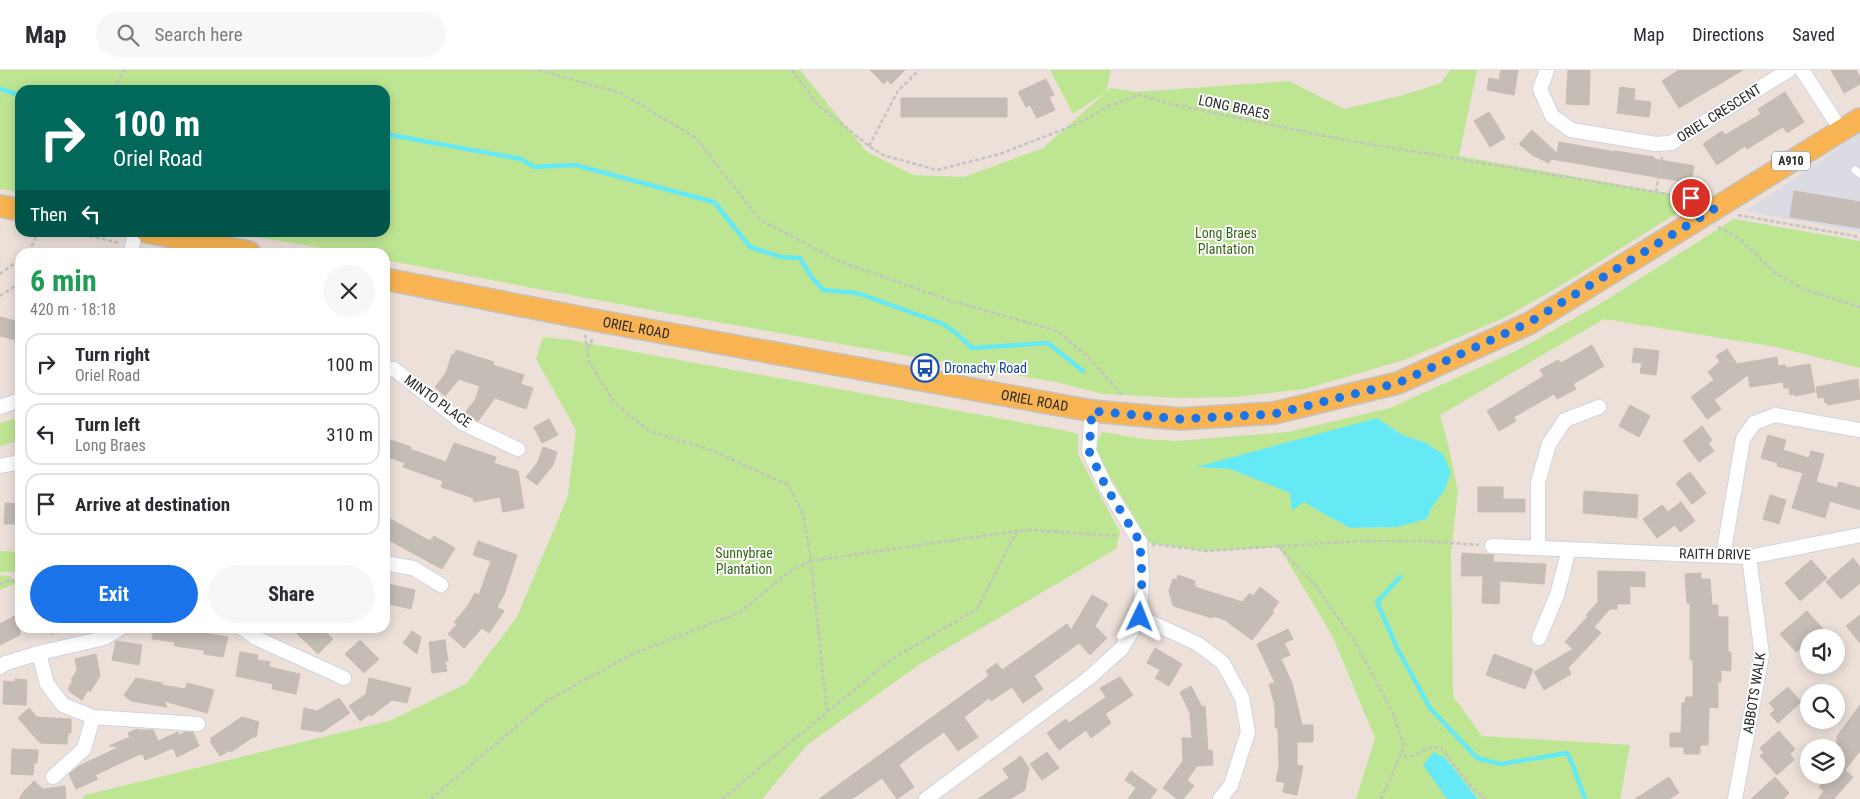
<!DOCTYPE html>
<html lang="en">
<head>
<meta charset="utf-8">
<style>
  :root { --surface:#fff; --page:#f7f7f7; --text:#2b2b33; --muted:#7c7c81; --line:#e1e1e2; --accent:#1a73e8 }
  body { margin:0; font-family:"Roboto Condensed",sans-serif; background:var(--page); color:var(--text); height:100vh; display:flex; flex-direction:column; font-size:19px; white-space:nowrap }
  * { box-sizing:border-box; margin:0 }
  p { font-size:16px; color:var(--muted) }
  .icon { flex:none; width:28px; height:28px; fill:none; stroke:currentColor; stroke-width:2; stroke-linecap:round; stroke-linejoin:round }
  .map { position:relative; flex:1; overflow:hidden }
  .sheet { position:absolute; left:15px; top:178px; width:375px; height:385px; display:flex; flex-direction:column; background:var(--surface); border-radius:15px; box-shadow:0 2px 12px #0003 }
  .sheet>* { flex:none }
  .top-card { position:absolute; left:15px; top:15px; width:375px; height:152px; border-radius:15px; box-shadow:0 2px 12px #0003; background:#00695c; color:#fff; overflow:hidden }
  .controls { position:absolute; left:1800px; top:559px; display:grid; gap:10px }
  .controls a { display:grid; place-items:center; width:45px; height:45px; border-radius:50%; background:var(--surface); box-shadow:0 2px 12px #0003; font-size:25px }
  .pin { position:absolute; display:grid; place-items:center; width:42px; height:42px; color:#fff; margin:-21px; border:2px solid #fff; border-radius:50%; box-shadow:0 1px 5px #0007 }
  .me { position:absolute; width:55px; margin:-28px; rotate:2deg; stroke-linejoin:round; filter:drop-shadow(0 0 4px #0008) }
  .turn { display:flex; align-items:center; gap:18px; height:105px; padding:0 15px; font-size:22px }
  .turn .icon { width:65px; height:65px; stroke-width:2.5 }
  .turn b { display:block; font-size:35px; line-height:42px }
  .then { display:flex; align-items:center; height:48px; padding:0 15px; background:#0003; gap:10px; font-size:19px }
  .round { display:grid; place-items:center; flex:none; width:52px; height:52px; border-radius:26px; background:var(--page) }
  .summary { display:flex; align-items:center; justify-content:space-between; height:85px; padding:0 15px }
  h1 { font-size:30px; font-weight:700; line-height:38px; color:#1e9e55 }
  .button { display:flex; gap:10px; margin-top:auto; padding:10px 15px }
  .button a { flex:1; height:58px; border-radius:30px; background:var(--accent); color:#fff; font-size:20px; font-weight:700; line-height:58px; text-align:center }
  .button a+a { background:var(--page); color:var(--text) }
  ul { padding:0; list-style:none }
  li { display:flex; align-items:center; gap:15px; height:62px; margin:0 10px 8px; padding:0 5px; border:2px solid var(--line); border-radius:15px }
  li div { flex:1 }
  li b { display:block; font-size:19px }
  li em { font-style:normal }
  header { display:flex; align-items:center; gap:30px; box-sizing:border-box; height:70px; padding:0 25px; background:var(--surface); border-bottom:1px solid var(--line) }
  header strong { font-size:24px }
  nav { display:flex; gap:28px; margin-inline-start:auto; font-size:18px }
  .search { width:350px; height:45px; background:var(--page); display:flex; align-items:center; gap:12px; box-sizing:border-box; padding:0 18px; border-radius:28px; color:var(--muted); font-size:19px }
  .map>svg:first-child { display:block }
</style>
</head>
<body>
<header>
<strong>Map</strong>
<div class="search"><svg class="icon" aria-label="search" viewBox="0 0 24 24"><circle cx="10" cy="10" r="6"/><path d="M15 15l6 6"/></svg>Search here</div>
<nav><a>Map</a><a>Directions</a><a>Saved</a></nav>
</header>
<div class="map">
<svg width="1860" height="729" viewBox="0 0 1860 729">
  <rect width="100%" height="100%" fill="#ece0d9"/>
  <!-- industrial -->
  <path fill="#dbdbe4" d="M1860,63V162L1745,141L1797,107Z"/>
  <!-- green -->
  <path fill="#bee692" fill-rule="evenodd" d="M0,0H800L867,82L913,105L964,107L1043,78L1106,22L1073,44L1050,0H1111L1106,22L1111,18L1136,22L1289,11L1344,39L1404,25L1441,13L1450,0H1477L1459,86L1700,129L1555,219L1504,248L1404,290L1356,304L1305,319L1236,327L1179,328L1103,324L1056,312L672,244L385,190V182H346L232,163L385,162V20H20V122L0,119Z
    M1734,149L1860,171V298L1777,277L1604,249L1440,345L1449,378L1458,422L1451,481L1453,626L1482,666L1630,675L1620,729H1478L1446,689L1444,725L1447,729H1356L1375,668L1332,565L1279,477L1207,481L1150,473L1093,379L1102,362L1145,369L1176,371L1288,362L1390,338L1518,280L1598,235ZM1377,349L1402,365L1424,372L1444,421L1434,431L1427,449L1397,457L1350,458L1317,440L1290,423L1270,414L1230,399L1198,397Z
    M543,267L570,270L1057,359L1078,364V385L1120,462L1116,479L920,594L807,675L762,729H82L85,725L389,651L466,614L517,547L568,426L576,360L536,289Z
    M20,347V370L0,376V353Z
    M0,481L20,482V505L11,502H0Z
    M0,505L10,506L17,513L0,520Z"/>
  <!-- water -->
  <path fill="#65e9f5" d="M1377,348L1402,365L1424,372L1443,384L1451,403L1444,421L1431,438L1427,449L1397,457L1350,458L1317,440L1304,432L1292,441L1290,423L1230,399L1196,397Z
    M1434,682L1446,689L1478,729H1447L1423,695Z"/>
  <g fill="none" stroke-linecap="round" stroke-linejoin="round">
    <!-- stream -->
    <path stroke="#65e9f5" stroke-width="4.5" d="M0,19L20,25
      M385,64L521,89L534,97L575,95L714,132L750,177L781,187L800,188L810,205L823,220L857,223L941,253L956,263L972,278L1048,273L1083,301
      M1400,507L1377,532L1397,578L1430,638L1477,688L1501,694L1567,683L1572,693L1585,729"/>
  </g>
  <!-- building -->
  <path fill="#c4bcb5" stroke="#c7bcb3" d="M870,0H905L891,14L887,10L884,14Z
    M1501,0H1518L1514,25L1487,20L1489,8L1499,10Z
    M1568,0H1590L1589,35L1566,34Z
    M1679,0H1743L1679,38L1662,11Z
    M1831,0H1856L1860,7V14L1844,23Z
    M1046,9L1054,25L1049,27L1055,40L1037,48L1030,35L1026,37L1018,22Z
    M1620,17L1635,19L1634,30L1651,32L1649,47L1617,43Z
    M1785,22L1804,52L1787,63L1783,57L1747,79L1745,76L1717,95L1703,74L1722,61L1725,65L1761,44L1758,39Z
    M901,28H1007V47H901Z
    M1489,42L1505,68L1490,77L1474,51Z
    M1532,60L1557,83L1559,72L1615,82V81L1654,87V89L1694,96L1691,113L1551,89L1549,93L1532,85L1519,74Z
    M1794,121L1860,132V158L1790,147Z
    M0,247L20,252V271L0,266Z
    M1592,275L1604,296L1573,314L1576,319L1557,329L1554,324L1514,347L1516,351L1499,361L1487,341L1544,306L1540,300L1558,290L1561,293Z
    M1634,278L1659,281L1656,305L1640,303L1642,293L1632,292Z
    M1727,279L1737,294L1777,287L1778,296L1785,295L1786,298L1810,294L1815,322L1795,326L1794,324L1790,325L1789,318H1784L1783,312L1750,317L1748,305L1714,330L1721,339L1707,349L1691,327L1714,310L1708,302L1720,292L1716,286Z
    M456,280L494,292L493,295L524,305L521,314L533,318L526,339L495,328L478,351L465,343L475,330L480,316L459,309L445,326L435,317L446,303L452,284L454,285Z
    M1858,309L1860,329L1828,335L1827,333H1825L1824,327L1818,328L1816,317Z
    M1630,335L1650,346L1639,367L1619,356Z
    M549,349L558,365L542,373L534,357Z
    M1702,356L1712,370L1708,373L1714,381L1699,392L1683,371Z
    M1768,365L1786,370L1783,380L1809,388L1811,381L1824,384L1816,412L1837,418L1839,412L1860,418V440L1830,431L1825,448L1792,438L1803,403L1777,396L1778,393L1761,388Z
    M385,368L411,377L410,379L446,392L454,373L496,387L494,393L518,401L524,438L503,442L500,427L474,432L473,428L441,417L443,411L403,397L405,393L385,386Z
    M543,377L557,382L553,395L537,415L526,407L538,392Z
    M1690,402L1706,423L1692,434L1676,413Z
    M1478,417H1503V429H1525V442H1478Z
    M1584,421L1638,425L1637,448L1583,443Z
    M1770,425L1786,430L1779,454L1763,449Z
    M1681,432L1695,451L1680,462L1675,455L1657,468L1643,449L1662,435L1668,442Z
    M5,433L20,434V454H4Z
    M385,446L430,471L434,466L455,478L442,499L385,468Z
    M478,471L517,485L504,525L497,537L504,541L489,563L482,558L464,578L448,564L457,554L454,552L467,537L475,523L479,525L491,491L473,485Z
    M1462,483L1494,485L1493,492L1546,494L1544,514L1500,511L1499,534L1482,533L1483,506H1461Z
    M1853,488L1860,497V513L1841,529L1826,512Z
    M1811,490L1827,508L1800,531L1785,513Z
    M1598,501L1645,502V517L1630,516V534H1617V539H1610L1594,557L1601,563L1568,598L1571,604L1544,620L1534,602L1573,579L1565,572L1588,546L1586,545L1598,532Z
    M1701,503V509H1710L1712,535H1718V547H1728V582H1731V601L1721,600V612H1718V638L1709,637L1708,675H1700V684H1684V677H1670V663H1681L1682,633H1685L1686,627H1693V590H1690V533H1687L1685,504Z
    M1178,505L1195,511V517L1242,532L1250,523L1253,526L1260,517L1279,532L1272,541L1274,542L1252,570L1225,550L1213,546L1212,548L1173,536L1169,521L1173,509L1177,510Z
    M388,514L415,520L411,539L385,533Z
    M1092,525L1108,534L1095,556L1107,568L1090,585L1079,573L1034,606L1043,619L1023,633L1012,617L991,631L989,628L964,647L978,667L958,681L944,662L917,681L899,695L914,717L897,729L882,708L852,729H819L989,606L986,601L997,593L1002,600L1067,554L1071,560Z
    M1807,541L1823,559L1812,568H1809V585L1802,577L1796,582L1780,564Z
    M20,543V565L0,575V554Z
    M1860,545V573L1846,556Z
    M154,558H211L210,564L228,567L223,587L204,584V580L174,576L175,572L152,569Z
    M291,558H321L333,569L318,584Z
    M1288,559L1293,569L1284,573L1290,585L1281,589L1292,613L1302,655H1313V672H1297V695L1303,696L1297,725L1283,722L1285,713L1276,711L1279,697L1278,658H1275V636L1269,614L1275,613L1257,574Z
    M412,561L421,567L417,584L403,573Z
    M360,570L379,589L364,603L345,584Z
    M445,570L448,591H445L447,601L432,603L429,572Z
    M116,571L142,575L139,595L112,590Z
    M1155,578L1182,594L1169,616L1155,608L1160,600L1147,593Z
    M240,582L258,585L257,590L270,592L269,597L300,604L296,624L272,619L273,614L236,606Z
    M96,584L100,606L90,622L88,620L82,630L69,621V617L73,611L71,610L77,600L75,589Z
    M1494,584L1533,599L1525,619L1486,605Z
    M1120,607L1133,625L1105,644L1111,653L1091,668L1086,660L1059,680L1047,663L1066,649L1069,653L1106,627L1100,618Z
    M136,608L162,613V615L185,619L187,613L214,620L207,643L164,631L167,637L131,631L124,625Z
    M369,608L411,618L407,633L392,630L371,646L370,644L360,651L349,636L366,624Z
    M15,609L27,610L26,635L3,634L4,611L15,612Z
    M1191,616L1202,637L1205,636L1208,681L1212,680L1213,695L1197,696L1187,710L1194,716L1183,729H1177L1163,718L1183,691L1182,668H1192L1190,643L1180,622Z
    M1788,617L1801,632L1778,653L1770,644L1775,640L1769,633Z
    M339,628L350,643L322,662L301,659L304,638L317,641Z
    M1860,635V681L1845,700L1853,707L1834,729H1818L1824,721L1819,717L1829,705H1836L1837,666Z
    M29,638L37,647L71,649V663H68L67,674L40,673L18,648Z
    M242,647L259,652L256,667H253L231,682L230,680L220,686L211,673V668Z
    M137,659L139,660H153L158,671L178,662L179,665L185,662H193L199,676L177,687L173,678L145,690L143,684L138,685L95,705L98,709L76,719L69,704L79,696L119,677L109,676L130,667L128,663Z
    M1779,661L1795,679L1790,684L1794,690L1777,705L1760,686L1764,683L1760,678Z
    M12,679L38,680L37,693H34L33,705L11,704Z
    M1047,682L1059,698L1042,710L1030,694Z
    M1021,686L1029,698L1025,720L1010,729H978L1009,708L1003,699Z
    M1131,701L1157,720L1150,729H1128L1136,718L1125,710Z
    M1669,707L1679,723L1669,729H1635Z
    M1775,707L1789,723L1783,729H1751Z
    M34,711L43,719L65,716L66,729H19L24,721Z"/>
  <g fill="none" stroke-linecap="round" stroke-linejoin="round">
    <!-- lane casing -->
    <g stroke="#ced6e3" stroke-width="9">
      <path id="lane" d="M1855,100L1860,104"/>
    </g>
    <!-- street casing -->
    <g stroke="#ced6e3" stroke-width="16">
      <path id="street" d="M1547,0L1540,19L1552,46L1571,60L1656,74L1671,73L1789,0
        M1802,0L1841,60
        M131,182L135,162
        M385,299H394L464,354L518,379
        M0,337L20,330
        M0,396L20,392
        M1492,476L1749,487L1860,465
        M1538,478V412L1549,374L1565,350L1599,337
        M1723,486L1743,369L1754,353L1775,345L1860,360
        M385,493L413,498L441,515
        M1140,547L1198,574L1223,593L1242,628L1248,662L1231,715L1220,729
        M242,558L256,568L344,608
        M1539,568L1557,525L1569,479
        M39,583L47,614L63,635L93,647L198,654
        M0,597L6,593L39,583L104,568L121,558
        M53,707L84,679L93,647
        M926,729L1089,608L1122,578L1140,547L1142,508L1140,472L1106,417L1089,381L1092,341
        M1735,729L1762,585L1749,487"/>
    </g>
    <!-- primary casing -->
    <g stroke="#c3c3c3" stroke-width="24">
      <g id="primary">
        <path d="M0,136L20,140"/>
        <path d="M147,162L249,182"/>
        <path id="s1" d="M385,209L599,251L1092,341L1180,349L1274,343L1398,313L1530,253L1860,49"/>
      </g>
    </g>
    <!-- path -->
    <path stroke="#c3c3c3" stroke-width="2.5" stroke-dasharray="4 2.5" stroke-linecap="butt" d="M538,0L621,23L696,68L760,150L841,192L952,231L1058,261L1089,288L1123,326
      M792,0L818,35L869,76L883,85L937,100L1000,84L1077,54L1111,35L1140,25L1171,34L1340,69L1697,129
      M114,20L124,0
      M869,76L898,21L919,0
      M1656,122L1662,87
      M1738,145L1860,167
      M1718,157L1740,169L1774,202L1803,219L1860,237
      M70,162L120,173
      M28,182L34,172L37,162
      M0,204L20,189
      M0,226L15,216L20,206
      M587,278L591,274L592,269
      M1152,474L1207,481L1359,471H1424L1479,475
      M1279,477L1315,515L1355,572L1393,643L1403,674L1402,682L1406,687C1420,686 1427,674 1441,678L1467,712L1485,729
      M0,515L9,510L20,512
      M48,558L52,565
      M827,642L811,491L1017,461L1030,460L1119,466
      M431,729L545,632L630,585L741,542L789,502L811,491L803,444L788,415L711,380L649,361L614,332L589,292L585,265
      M722,729L889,591L977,539L1017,461
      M1381,729L1402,682"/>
    <!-- lane -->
    <use href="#lane" stroke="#fff" stroke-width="7"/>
    <!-- street -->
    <use href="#street" stroke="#fff" stroke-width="14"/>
    <!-- primary -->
    <use href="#primary" stroke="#f8b352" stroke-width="21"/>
  </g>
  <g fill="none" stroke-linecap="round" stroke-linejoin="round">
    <!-- route -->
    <path stroke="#1a73e8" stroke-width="9" stroke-dasharray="0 16.2" d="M1140,547L1142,508L1140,472L1106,417L1089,381L1092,341L1180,349L1274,344L1398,313L1530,252L1714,139L1709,131L1691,128"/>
  </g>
  <!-- icons -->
  <defs>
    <g id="bus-ring" transform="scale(1.4375)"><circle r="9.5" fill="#fff" stroke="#1a4fb4" stroke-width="1.5"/><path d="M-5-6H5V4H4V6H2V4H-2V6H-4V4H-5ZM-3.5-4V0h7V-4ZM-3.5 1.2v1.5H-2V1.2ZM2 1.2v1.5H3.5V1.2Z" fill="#1a4fb4"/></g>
  </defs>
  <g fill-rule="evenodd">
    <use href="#bus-ring" x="925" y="298"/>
  </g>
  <g text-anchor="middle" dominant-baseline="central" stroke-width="4" stroke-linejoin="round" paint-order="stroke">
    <!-- shield labels -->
    <rect fill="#fff" stroke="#696969" stroke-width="1" x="1772" y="81.5" width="38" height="19" rx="4"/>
    <g font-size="12" font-weight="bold" fill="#292929">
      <text x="1791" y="91">A910</text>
    </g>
    <!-- street labels -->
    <g font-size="14" fill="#292929" stroke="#fff">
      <text transform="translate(1234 37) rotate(12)">LONG BRAES</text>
      <text transform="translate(1719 43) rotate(-32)">ORIEL CRESCENT</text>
      <text stroke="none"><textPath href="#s1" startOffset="256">ORIEL ROAD</textPath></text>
      <text transform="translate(438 331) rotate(36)">MINTO PLACE</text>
      <text stroke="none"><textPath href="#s1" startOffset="661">ORIEL ROAD</textPath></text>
      <text transform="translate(1715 484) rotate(1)">RAITH DRIVE</text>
      <text transform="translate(1754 623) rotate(-81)">ABBOTS WALK</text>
    </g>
    <!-- park labels -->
    <g font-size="14" fill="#366915" stroke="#fff">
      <text x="1226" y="163">Long Braes<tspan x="1226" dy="16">Plantation</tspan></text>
      <text x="744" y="483">Sunnybrae<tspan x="744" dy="16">Plantation</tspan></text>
    </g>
    <!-- transit labels -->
    <g font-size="14" fill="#164399" stroke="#fff" text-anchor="start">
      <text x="944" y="298">Dronachy Road</text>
    </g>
  </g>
</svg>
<div class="controls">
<a><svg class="icon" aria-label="sound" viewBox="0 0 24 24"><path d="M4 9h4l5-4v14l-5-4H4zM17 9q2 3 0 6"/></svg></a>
<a><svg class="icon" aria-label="search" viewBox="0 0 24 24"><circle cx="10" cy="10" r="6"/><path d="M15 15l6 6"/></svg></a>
<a><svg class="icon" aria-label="layers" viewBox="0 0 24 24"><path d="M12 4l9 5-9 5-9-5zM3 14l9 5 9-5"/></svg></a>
</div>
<div class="pin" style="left:1691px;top:128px;background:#d93025"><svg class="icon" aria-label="arrive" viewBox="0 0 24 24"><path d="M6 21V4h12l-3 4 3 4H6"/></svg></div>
<svg class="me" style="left:1140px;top:547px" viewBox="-20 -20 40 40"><path d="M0-17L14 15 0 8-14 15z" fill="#1a73e8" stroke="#fff" stroke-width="4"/></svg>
<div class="top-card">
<div class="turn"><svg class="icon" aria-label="right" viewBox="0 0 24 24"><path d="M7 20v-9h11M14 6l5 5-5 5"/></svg><div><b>100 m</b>Oriel Road</div></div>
<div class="then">Then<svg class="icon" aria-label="left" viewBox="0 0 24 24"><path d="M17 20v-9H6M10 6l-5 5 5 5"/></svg></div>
</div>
<section class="sheet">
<div class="summary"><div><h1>6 min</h1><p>420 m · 18:18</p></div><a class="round"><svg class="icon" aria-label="close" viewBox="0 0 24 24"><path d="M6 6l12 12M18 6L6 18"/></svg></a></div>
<ul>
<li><svg class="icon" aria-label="right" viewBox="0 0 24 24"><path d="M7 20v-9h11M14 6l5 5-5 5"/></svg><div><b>Turn right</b><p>Oriel Road</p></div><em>100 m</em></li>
<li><svg class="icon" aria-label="left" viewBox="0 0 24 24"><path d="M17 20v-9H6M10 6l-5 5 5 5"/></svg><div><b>Turn left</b><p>Long Braes</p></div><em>310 m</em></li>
<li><svg class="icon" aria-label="arrive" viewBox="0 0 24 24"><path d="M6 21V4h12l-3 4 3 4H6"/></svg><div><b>Arrive at destination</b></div><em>10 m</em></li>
</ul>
<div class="button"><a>Exit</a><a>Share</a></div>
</section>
</div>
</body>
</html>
